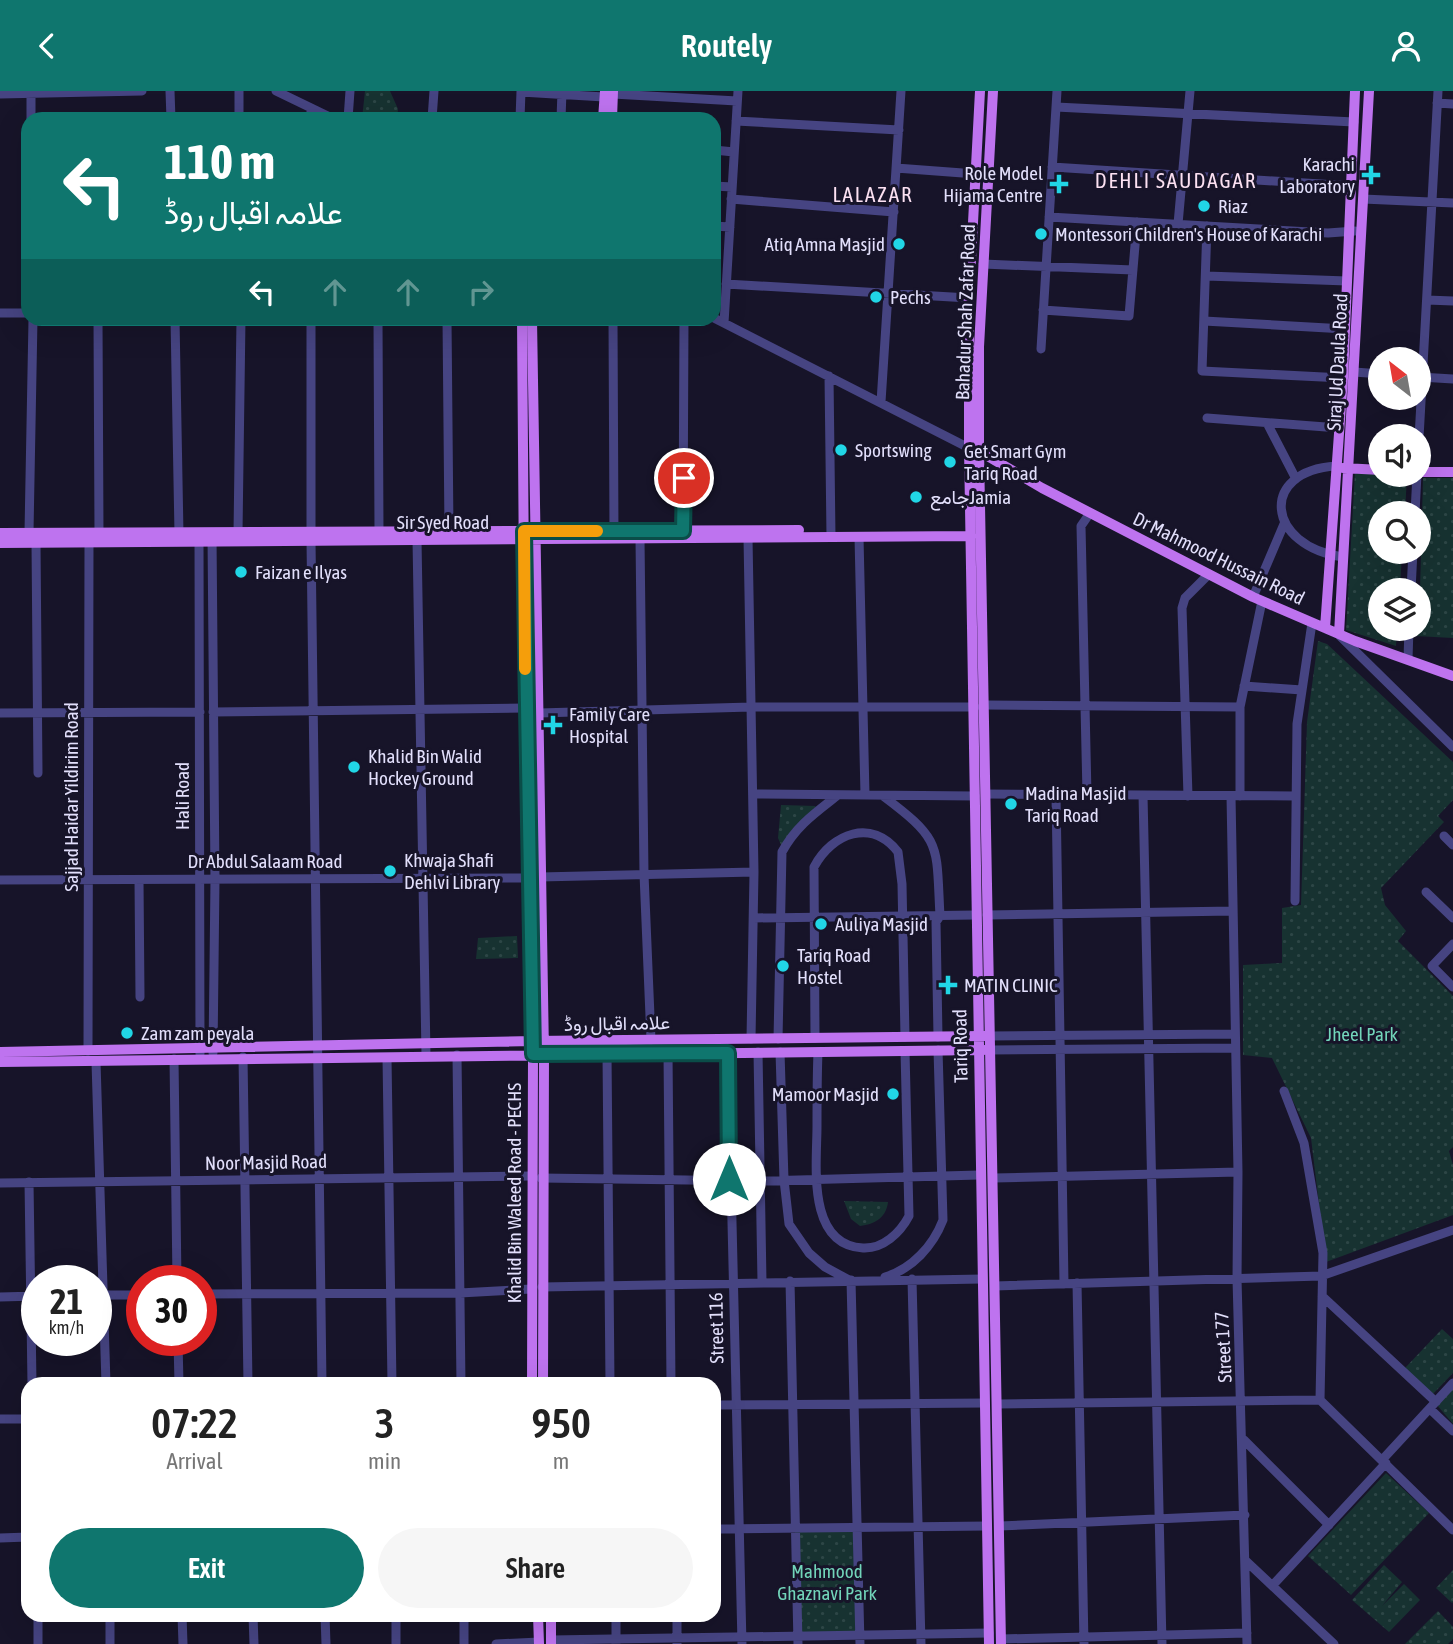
<!DOCTYPE html>
<html lang="en">
<head>
<meta charset="utf-8">
<style>
  :root { --surface:#fff; --page:#f6f6f6; --text:#222; --muted:#767676; --accent:#0f766e }
  body { margin:0; font-family:"Asap Condensed",Vazirmatn,sans-serif; background:var(--page); color:var(--text); height:100vh; display:flex; flex-direction:column; font-size:26px; white-space:nowrap }
  * { box-sizing:border-box; margin:0 }
  p { font-size:23px; color:var(--muted) }
  .icon { flex:none; width:38px; height:38px; fill:none; stroke:currentColor; stroke-width:2; stroke-linecap:round; stroke-linejoin:round }
  .map { position:relative; flex:1; overflow:hidden }
  .panel { position:absolute; left:21px; top:1286px; width:700px; height:245px; display:flex; flex-direction:column; background:var(--surface); border-radius:21px; box-shadow:0 7px 28px #0002 }
  .panel>* { flex:none }
  .hud { position:absolute; left:21px; top:21px; width:700px; height:214px; border-radius:21px; box-shadow:0 7px 28px #0002; background:#0f766e; color:#fff; overflow:hidden }
  .needle { width:46px; rotate:329deg }
  .fabs { position:absolute; left:1368px; top:256px; display:grid; gap:14px }
  .fabs a { display:grid; place-items:center; width:63px; height:63px; border-radius:50%; background:var(--surface); box-shadow:0 7px 28px #0002; font-size:35px }
  .speed { position:absolute; left:21px; top:1174px; display:flex; gap:14px; font-size:35px; font-weight:700; text-align:center }
  .speed>* { display:grid; place-content:center; width:91px; height:91px; border-radius:50%; background:var(--surface); box-shadow:0 7px 28px #0002; line-height:1 }
  .speed small { font-size:18px; font-weight:400 }
  .speed .limit { border:10px solid #d22; background:#fff; color:#111 }
  .pin { position:absolute; display:grid; place-items:center; width:60px; height:60px; color:#fff; margin:-30px; border:4px solid #fff; border-radius:50%; box-shadow:0 2px 7px #0007 }
  .me { position:absolute; width:77px; margin:-38px; rotate:0deg; stroke-linejoin:round; filter:drop-shadow(0 0 5px #0008) }
  .turn { display:flex; align-items:center; gap:24px; height:147px; padding:0 28px; font-size:32px }
  .turn .icon { width:91px; height:91px; stroke-width:2.5 }
  .turn b { display:block; font-size:49px; line-height:60px }
  .lanes { display:flex; align-items:center; height:66px; padding:0 28px; background:#0003; justify-content:center; gap:35px; direction:ltr }
  .lanes .off { opacity:.35 }
  .eta { display:flex; justify-content:space-evenly; align-items:center; height:119px; text-align:center }
  .eta b { font-size:42px; font-weight:600; line-height:49px }
  .primary-button { display:flex; gap:14px; margin-top:auto; padding:14px 28px }
  .primary-button a { flex:1; height:80px; border-radius:42px; background:var(--accent); color:#fff; font-size:28px; font-weight:600; line-height:80px; text-align:center }
  .primary-button a+a { background:var(--page); color:var(--text) }
  header { display:flex; justify-content:space-between; align-items:center; height:91px; padding:0 28px; background:var(--accent); color:#fff; font-size:32px; font-weight:600 }
  .map>svg:first-child { display:block }
</style>
</head>
<body>
<header><svg class="icon" aria-label="back" viewBox="0 0 24 24"><path d="M15 5l-7 7 7 7"/></svg>Routely<svg class="icon" aria-label="person" viewBox="0 0 24 24"><circle cx="12" cy="8" r="4"/><path d="M4 21q1-7 8-7t8 7"/></svg></header>
<div class="map">
<svg width="1453" height="1553" viewBox="0 0 1453 1553">
  <defs>
    <pattern id="grass-dots" width="8" height="8" patternUnits="userSpaceOnUse" patternTransform="scale(1.75)"><rect width="8" height="8" fill="#173231"/><path d="M2 2h.1M6 6h.1" fill="none" stroke="#2d4646" stroke-width="1.8" stroke-linecap="round"/></pattern>
  </defs>
  <rect width="100%" height="100%" fill="#171429"/>
  <!-- grass -->
  <path fill="url(#grass-dots)" d="M365,0H390L398,18L397,28H362Z
    M1355,381L1407,384L1405,422H1381V460H1402L1400,499H1381V537H1397L1396,555L1346,539Z
    M1423,387H1453V547L1416,545L1419,537Z
    M1318,550L1327,553L1453,671V709L1438,725L1444,731L1381,797L1385,814L1406,840L1398,850L1453,905V1056L1449,1060L1453,1074V1124L1326,1171L1311,1047L1272,967L1243,964V874L1282,872V817L1301,814L1307,631Z
    M781,714L816,715L782,756L778,747Z
    M517,845L518,867L476,868L478,847Z
    M844,1110L888,1111C886,1127 875,1133 860,1135L851,1128Z
    M1442,1238L1453,1248V1282L1433,1303L1405,1277Z
    M1453,1298V1333L1437,1314Z
    M1386,1382L1429,1422L1351,1504L1308,1465Z
    M795,1437H856L859,1543L797,1546Z
    M1384,1474L1402,1491L1382,1515L1404,1493L1420,1509L1389,1541L1352,1509Z
    M1453,1479V1511L1452,1512L1436,1497Z
    M1438,1520L1453,1536V1548L1448,1553H1405Z"/>
  <g fill="none" stroke-linecap="round" stroke-linejoin="round">
    <!-- minor -->
    <path stroke="#464482" stroke-width="9" d="M31,0V28
      M170,0L171,28
      M239,0V28
      M276,0L334,28
      M521,1L604,6
      M0,3L142,0
      M613,3L737,10
      M1437,12L1453,13
      M1056,16L1354,31
      M311,28V17
      M348,28L350,0
      M432,28L434,0
      M520,28L521,0
      M561,28L562,0
      M736,30L899,39
      M714,59L734,61
      M1052,76L1352,95
      M896,77L976,83
      M714,95L732,96
      M731,108L894,121
      M1363,108L1453,112
      M1049,126L1328,142L1355,140
      M1178,133L1190,0
      M714,135L730,136
      M1207,135L1202,280L1343,287
      M983,173L1133,179
      M1206,185L1347,190
      M726,193L969,207
      M1427,209L1453,210
      M1043,219L1129,225L1137,131
      M0,222H28
      M714,227L969,357
      M98,228L99,443
      M175,228L179,443
      M378,228L379,441
      M447,228L449,441
      M613,228L614,446
      M1204,230L1345,238
      M724,232L738,0
      M1041,258L1057,0
      M1354,281L1381,283
      M829,285L831,446
      M1420,286L1453,288
      M881,311L901,0
      M1207,327L1339,337
      M1267,332L1296,388
      M1419,347L1438,0
      M1336,375C1258,380 1266,455 1343,466
      M1415,422L1417,383
      M29,441L33,228
      M238,442L241,228
      M311,442V228
      M212,444L215,788L213,962
      M199,445L200,963
      M683,446L684,228
      M859,446L865,704
      M748,447L754,781L751,948
      M640,448L644,783L651,949
      M417,449L426,964
      M311,450L322,1293
      M36,452L38,682
      M1411,499L1413,460
      M1253,506L1284,433
      M1340,545L1453,656
      M1408,568L1409,537
      M1244,595L1302,599
      M985,614L1240,616
      M213,621L525,617
      M0,622L200,621
      M539,622L751,616H975
      M753,703L975,705
      M986,703L1296,705
      M1056,704L1064,1193
      M1087,704L1081,435L1090,422
      M1143,704L1162,1553
      M883,705C943,750 936,753 940,825L936,831L938,946
      M1188,705L1182,517L1185,507L1209,483
      M1231,705L1238,1081L1237,1188L1247,1553
      M1240,705V616L1262,510
      M1444,745L1453,754
      M540,786L754,781
      M0,789L530,787
      M139,789L140,906
      M1426,801L1453,827
      M1295,810L1297,633L1312,532
      M987,824L1233,820
      M754,827L975,824
      M1453,853L1432,875L1453,896
      M990,945L1235,943
      M815,947L814,776C832,742 872,727 898,761L902,793L905,946
      M778,948L782,761C796,735 815,722 838,704
      M990,959L1234,957
      M88,960L89,452
      M758,961L762,1191
      M780,961L784,1089L789,1133L809,1162L825,1176L849,1189
      M818,961C817,986 817,1010 817,1035C817,1073 806,1154 863,1157C883,1158 900,1142 909,1125L905,960
      M668,962L671,1293
      M728,962L742,1553
      M607,963L610,1293
      M457,964L461,1293
      M243,966L248,1293
      M387,967L392,1293
      M174,968L177,1190
      M96,971L106,1293
      M1284,1000L1304,1052L1323,1162L1320,1309
      M541,1087L760,1090L979,1084
      M994,1087L1238,1081
      M29,1091L32,1293
      M0,1092L532,1085
      M885,1186C912,1178 933,1155 943,1129L938,959
      M912,1188L921,1553
      M851,1189L860,1553
      M790,1190L798,1553
      M1077,1192L1084,1553
      M995,1195L1321,1185L1453,1139
      M542,1196L982,1188
      M201,1203L460,1202L531,1198
      M96,1204H142
      M1322,1205L1436,1311
      M0,1206L37,1205
      M178,1250L179,1293
      M1320,1309L1453,1439
      M998,1313L1320,1309
      M714,1314L985,1312
      M1430,1318L1453,1340
      M0,1328H28
      M1244,1349L1329,1434
      M1382,1369L1453,1292
      M1000,1435L1245,1424
      M714,1438L987,1435
      M0,1447L28,1446
      M1246,1470L1334,1553
      M1273,1494L1386,1372
      M38,1524V1553
      M110,1524V1553
      M182,1524L183,1553
      M253,1524L254,1553
      M325,1524L326,1553
      M396,1524V1553
      M464,1524V1553
      M616,1524V1553
      M677,1524V1553
      M1001,1548L1247,1542
      M551,1549L989,1542
      M496,1553L539,1551"/>
    <!-- major -->
    <path stroke="#be73ef" stroke-width="10" d="M980,0L969,207V357L989,1553
      M993,0L979,256V360L1001,1553
      M603,28L605,0
      M612,28L613,0
      M522,228L525,617L533,963L532,1293
      M532,228L544,963L543,1293
      M979,360L1042,397L1253,506L1355,550L1453,585
      M1343,377L1381,379
      M1419,381H1453
      M0,442L799,439
      M0,452L971,445
      M1325,537L1343,287L1355,0
      M1339,543L1369,0
      M0,961L533,950L984,945
      M0,971L984,959
      M538,1524L539,1553
      M551,1524V1553"/>
  </g>
  <g fill="none" stroke-linecap="round" stroke-linejoin="round">
    <!-- route casing -->
    <g stroke="#0a4d48" stroke-width="18">
      <path id="route" d="M684,387L683,440H524L533,963L728,962L729,1088"/>
    </g>
    <!-- route -->
    <use href="#route" stroke="#0f766e" stroke-width="12"/>
    <!-- slow -->
    <path stroke="#f59e0b" stroke-width="12" d="M525,578L524,440H597"/>
  </g>
  <!-- markers -->
  <g fill="#21d6e6" stroke="#171429" stroke-width="2.5">
    <path d="M1367.5 73.5h7v7h7v7h-7v7h-7v-7h-7v-7h7z"/>
    <path d="M1055.5 82.5h7v7h7v7h-7v7h-7v-7h-7v-7h7z"/>
    <circle cx="1204" cy="115" r="7"/>
    <circle cx="1041" cy="143" r="7"/>
    <circle cx="899" cy="153" r="7"/>
    <circle cx="876" cy="206" r="7"/>
    <circle cx="841" cy="359" r="7"/>
    <circle cx="950" cy="371" r="7"/>
    <circle cx="916" cy="406" r="7"/>
    <circle cx="241" cy="481" r="7"/>
    <path d="M549.5 623.5h7v7h7v7h-7v7h-7v-7h-7v-7h7z"/>
    <circle cx="354" cy="676" r="7"/>
    <circle cx="1011" cy="713" r="7"/>
    <circle cx="390" cy="780" r="7"/>
    <circle cx="821" cy="833" r="7"/>
    <circle cx="783" cy="875" r="7"/>
    <path d="M944.5 883.5h7v7h7v7h-7v7h-7v-7h-7v-7h7z"/>
    <circle cx="127" cy="942" r="7"/>
    <circle cx="893" cy="1003" r="7"/>
  </g>
  <g text-anchor="middle" dominant-baseline="central" stroke-width="6" stroke-linejoin="round" paint-order="stroke">
    <!-- poi labels -->
    <g font-size="19" fill="#e2dffb" stroke="#171429" text-anchor="start">
      <text x="1355" y="73" text-anchor="end">Karachi<tspan x="1355" dy="22">Laboratory</tspan></text>
      <text x="1043" y="82" text-anchor="end">Role Model<tspan x="1043" dy="22">Hijama Centre</tspan></text>
      <text x="1218" y="115">Riaz</text>
      <text x="1055" y="143">Montessori Children's House of Karachi</text>
      <text x="885" y="153" text-anchor="end">Atiq Amna Masjid</text>
      <text x="890" y="206">Pechs</text>
      <text x="855" y="359">Sportswing</text>
      <text x="964" y="360">Get Smart Gym<tspan x="964" dy="22">Tariq Road</tspan></text>
      <text x="930" y="406">جامعJamia</text>
      <text x="255" y="481">Faizan e Ilyas</text>
      <text x="569" y="623">Family Care<tspan x="569" dy="22">Hospital</tspan></text>
      <text x="368" y="665">Khalid Bin Walid<tspan x="368" dy="22">Hockey Ground</tspan></text>
      <text x="1025" y="702">Madina Masjid<tspan x="1025" dy="22">Tariq Road</tspan></text>
      <text x="404" y="769">Khwaja Shafi<tspan x="404" dy="22">Dehlvi Library</tspan></text>
      <text x="835" y="833">Auliya Masjid</text>
      <text x="797" y="864">Tariq Road<tspan x="797" dy="22">Hostel</tspan></text>
      <text x="964" y="894">MATIN CLINIC</text>
      <text x="141" y="942">Zam zam peyala</text>
      <text x="879" y="1003" text-anchor="end">Mamoor Masjid</text>
    </g>
    <!-- street labels -->
    <g font-size="19" fill="#e2dffb" stroke="#171429">
      <text transform="translate(965 221) rotate(-88)">Bahadur Shah Zafar Road</text>
      <text transform="translate(1337 271) rotate(-87)">Siraj Ud Daula Road</text>
      <text x="443" y="431">Sir Syed Road</text>
      <text transform="translate(1219 467) rotate(26)">Dr Mahmood Hussain Road</text>
      <text transform="translate(182 705) rotate(-90)">Hali Road</text>
      <text transform="translate(71 706) rotate(-90)">Sajjad Haidar Yildirim Road</text>
      <text x="265" y="770">Dr Abdul Salaam Road</text>
      <text transform="translate(617 932) rotate(-1)">علامہ اقبال روڈ</text>
      <text transform="translate(960 955) rotate(-91)">Tariq Road</text>
      <text transform="translate(266 1071) rotate(-1)">Noor Masjid Road</text>
      <text transform="translate(514 1102) rotate(-90)">Khalid Bin Waleed Road - PECHS</text>
      <text transform="translate(716 1237) rotate(-91)">Street 116</text>
      <text transform="translate(1223 1256) rotate(-93)">Street 177</text>
    </g>
    <!-- park labels -->
    <g font-size="19" fill="#72d5ba" stroke="#171429">
      <text x="1362" y="943">Jheel Park</text>
      <text x="827" y="1480">Mahmood<tspan x="827" dy="22">Ghaznavi Park</tspan></text>
    </g>
    <!-- neighbourhood labels -->
    <g font-size="21" letter-spacing="2" fill="#fce1f2" stroke="#171429">
      <text x="1176" y="89">DEHLI SAUDAGAR</text>
      <text x="873" y="103">LALAZAR</text>
    </g>
  </g>
</svg>
<div class="fabs">
<a><svg class="needle" viewBox="-14 -14 28 28"><path d="M0-13l5 13h-10z" fill="#e53935"/><path d="M0 13l5-13h-10z" fill="#767676"/></svg></a>
<a><svg class="icon" aria-label="sound" viewBox="0 0 24 24"><path d="M4 9h4l5-4v14l-5-4H4zM17 9q2 3 0 6"/></svg></a>
<a><svg class="icon" aria-label="search" viewBox="0 0 24 24"><circle cx="10" cy="10" r="6"/><path d="M15 15l6 6"/></svg></a>
<a><svg class="icon" aria-label="layers" viewBox="0 0 24 24"><path d="M12 4l9 5-9 5-9-5zM3 14l9 5 9-5"/></svg></a>
</div>
<div class="speed"><div>21<small>km/h</small></div><div class="limit">30</div></div>
<div class="pin" style="left:684px;top:387px;background:#d93025"><svg class="icon" aria-label="arrive" viewBox="0 0 24 24"><path d="M6 21V4h12l-3 4 3 4H6"/></svg></div>
<svg class="me" style="left:729px;top:1088px" viewBox="-20 -20 40 40"><circle r="19" fill="#fff"/><path d="M0-13L10 11 0 6-10 11z" fill="#0f766e"/></svg>
<div class="hud">
<div class="turn"><svg class="icon" aria-label="left" viewBox="0 0 24 24"><path d="M17 20v-9H6M10 6l-5 5 5 5"/></svg><div><b>110 m</b>علامہ اقبال روڈ</div></div>
<div class="lanes"><svg class="icon" aria-label="left" viewBox="0 0 24 24"><path d="M17 20v-9H6M10 6l-5 5 5 5"/></svg><svg class="icon off" aria-label="ahead" viewBox="0 0 24 24"><path d="M12 20V5M6 11l6-6 6 6"/></svg><svg class="icon off" aria-label="ahead" viewBox="0 0 24 24"><path d="M12 20V5M6 11l6-6 6 6"/></svg><svg class="icon off" aria-label="right" viewBox="0 0 24 24"><path d="M7 20v-9h11M14 6l5 5-5 5"/></svg></div>
</div>
<section class="panel">
<div class="eta">
<div><b>07:22</b><p>Arrival</p></div>
<div><b>3</b><p>min</p></div>
<div><b>950</b><p>m</p></div>
</div>
<div class="primary-button"><a>Exit</a><a>Share</a></div>
</section>
</div>
</body>
</html>
